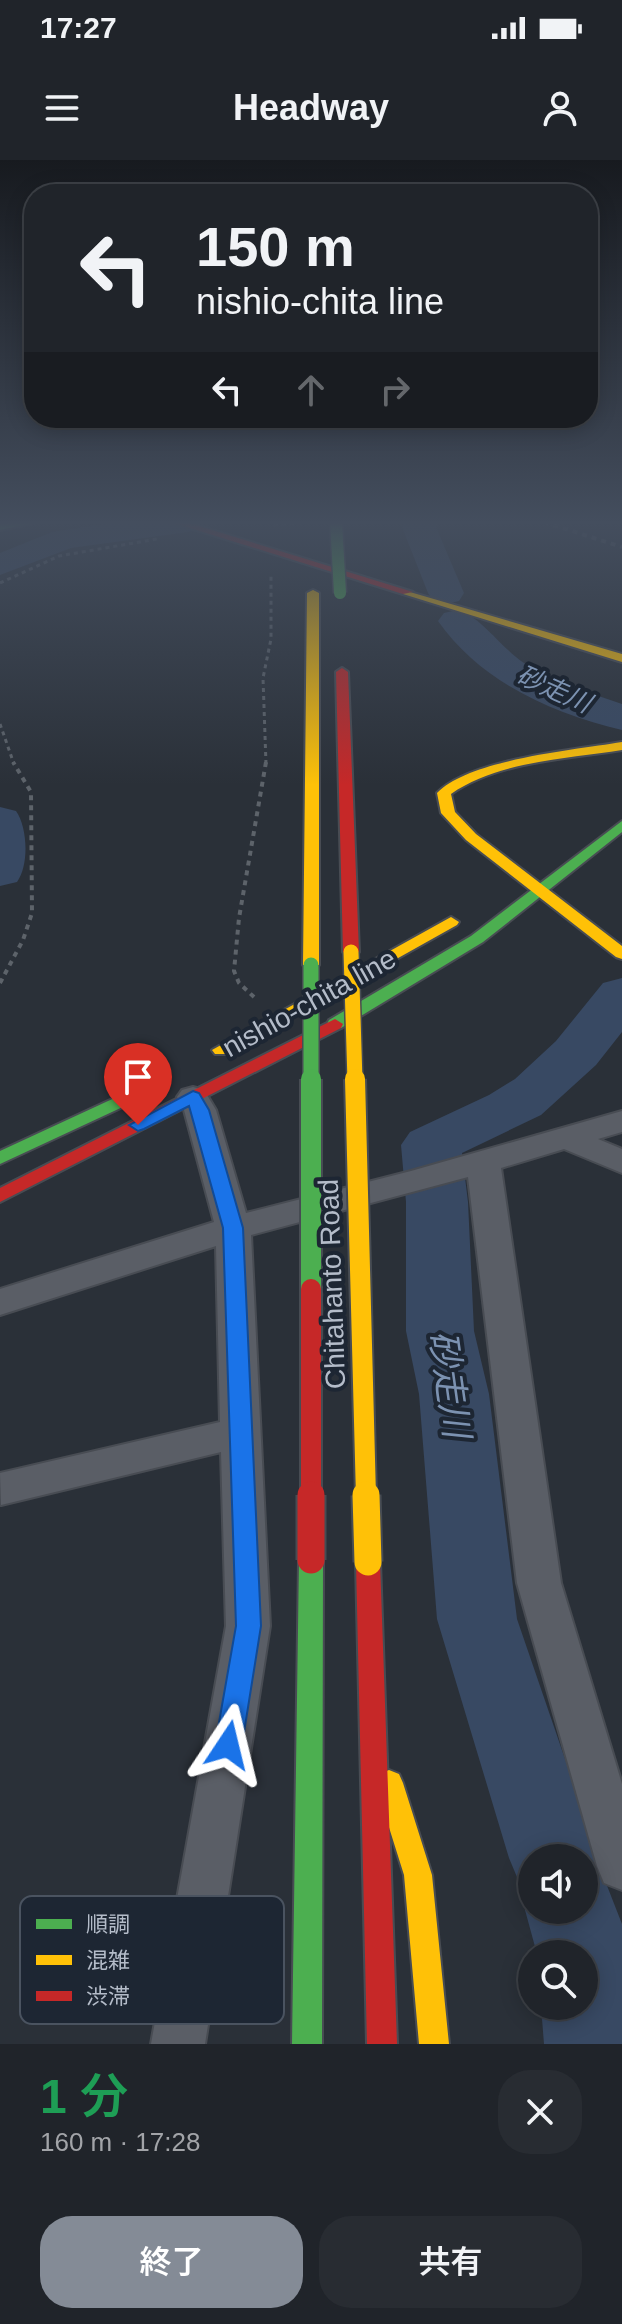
<!DOCTYPE html>
<html lang="ja">
<head>
<meta charset="utf-8">
<style>
  :root { --surface:#20242a; --page:#282c32; --text:#f1f3f6; --muted:#a2a4a8; --line:#3d4147; --accent:#848b96 }
  body { margin:0; font-family:Arial,"Noto Sans JP",sans-serif; background:var(--page); color:var(--text); height:100vh; display:flex; flex-direction:column; font-size:30px; white-space:nowrap }
  * { box-sizing:border-box; margin:0 }
  p { font-size:26px; color:var(--muted) }
  .icon { flex:none; width:44px; height:44px; fill:none; stroke:currentColor; stroke-width:2; stroke-linecap:round; stroke-linejoin:round }
  .map { position:relative; height:1884px; overflow:hidden }
  .drawer { display:flex; flex-direction:column; background:var(--surface); flex:1 }
  .drawer>* { flex:none }
  .banner { position:absolute; left:24px; top:24px; width:574px; height:244px; border-radius:32px; box-shadow:0 4px 20px #0003,0 0 0 2px var(--line); background:#20242a; color:var(--text); overflow:hidden }
  .fabs { position:absolute; left:518px; top:1684px; display:grid; gap:16px }
  .fabs a { display:grid; place-items:center; width:80px; height:80px; border-radius:50%; background:var(--surface); box-shadow:0 4px 20px #0003,0 0 0 2px var(--line); font-size:40px }
  .pin { position:absolute; display:grid; place-items:center; width:68px; height:68px; color:#fff; margin:-82px -34px; border-radius:50% 50% 50% 0; rotate:-45deg; box-shadow:0 0 8px #0007 }
  .pin .icon { rotate:45deg }
  .me { position:absolute; width:88px; margin:-44px; rotate:10deg; stroke-linejoin:round; filter:drop-shadow(0 0 6px #0008) }
  .turn { display:flex; align-items:center; gap:28px; height:168px; padding:0 40px; font-size:36px }
  .turn .icon { width:104px; height:104px; stroke-width:2.5 }
  .turn b { display:block; font-size:56px; line-height:68px }
  .lanes { display:flex; align-items:center; height:76px; padding:0 40px; background:#0003; justify-content:center; gap:40px; direction:ltr }
  .lanes .off { opacity:.35 }
  .round { display:grid; place-items:center; flex:none; width:84px; height:84px; border-radius:32px; background:var(--page) }
  .head { display:flex; align-items:center; justify-content:space-between; height:136px; padding:0 40px }
  h1 { font-size:48px; font-weight:600; line-height:60px; color:#1e9e55 }
  .cta { display:flex; gap:16px; margin-top:auto; padding:16px 40px }
  .cta a { flex:1; height:92px; border-radius:32px; background:var(--accent); color:#fff; font-size:32px; font-weight:600; line-height:92px; text-align:center }
  .cta a+a { background:var(--page); color:var(--text) }
  .status { display:flex; justify-content:space-between; align-items:center; height:56px; padding:0 40px; background:var(--surface); direction:ltr }
  .status svg { height:22px; fill:currentColor }
  header { display:flex; justify-content:space-between; align-items:center; height:104px; padding:0 40px; background:var(--surface); font-size:36px; font-weight:600 }
  .map>svg:first-child { display:block }
</style>
</head>
<body>
<div class="status"><b>17:27</b><svg viewBox="0 0 49 12"><path d="M0 12V9h3v3zM5 12V6h3v6zM10 12V3h3v9zM15 12V0h3v12zM26 1h20v11H26zM47 4h2v5h-2z"/></svg></div>
<header><svg class="icon" aria-label="menu" viewBox="0 0 24 24"><path d="M4 6h16M4 12h16M4 18h16"/></svg>Headway<svg class="icon" aria-label="person" viewBox="0 0 24 24"><circle cx="12" cy="8" r="4"/><path d="M4 21q1-7 8-7t8 7"/></svg></header>
<div class="map">
<svg width="622" height="1884" viewBox="0 0 622 1884">
  <rect width="100%" height="100%" fill="#2a3038"/>
  <g fill="none" stroke-linecap="round" stroke-linejoin="round">
    <!-- river -->
    <path fill="#384963" fill-rule="evenodd" d="M117,362H205L200,369L188,372L71,388L0,415V393L52,372Z
      M406,362H440L436,367L464,433L459,441L446,444L433,441L428,433L402,367Z
      M457,450C480,455 502,489 524,503C555,521 589,533 622,544V570C551,553 481,522 438,461L444,453Z
      M0,647L16,651C28,668 29,706 17,722L0,726Z
      M622,818V872L596,905L541,955L462,993L468,1042L474,1171L489,1234L517,1459L599,1698L593,1713L604,1718L622,1764V1884H544L541,1846H584V1794H537L525,1750L532,1733L522,1729L509,1698L437,1459L419,1234L406,1171V1042L401,985L410,972L489,935L515,919L556,881L603,823ZM532,1698H584V1750H532Z"/>
    <!-- street casing -->
    <g stroke="#484c53" stroke-width="4">
      <path id="street" d="M193,927L204,930L216,950L246,1053L411,1011L622,951V972L598,979L622,989V1013L564,989L501,1008L561,1423L622,1624V1730L604,1723L597,1706L517,1423L468,1017L251,1075L270,1466L205,1884H151L226,1466L221,1292L1,1345L0,1313L220,1262L216,1086L0,1155V1129L214,1062L184,950L177,937L182,930Z"/>
    </g>
    <!-- fast casing -->
    <g stroke="#484c53" stroke-width="4">
      <path id="fast" d="M14,362H38L0,370V364Z
        M622,661V672L483,782L341,868H329L327,864L329,860L471,776Z
        M121,935L130,941L127,945L0,1004V991Z
        M311,1390L320,1393L323,1400L322,1884H292L299,1400L302,1393Z"/>
    </g>
    <!-- slow casing -->
    <g stroke="#484c53" stroke-width="4">
      <path id="slow" d="M313,430L319,433V805L311,810L303,805L307,433Z
        M403,430L622,494V502L403,434Z
        M622,582V590C567,599 498,601 451,634L455,652L476,674L622,786V799L616,797L466,680L441,653L437,633C470,599 575,590 622,582Z
        M451,757L459,762L457,765L227,894H215L212,890Z
        M389,1610L399,1614L403,1623L432,1715L449,1884H419L404,1715L375,1623L379,1614Z"/>
    </g>
    <!-- jam casing -->
    <g stroke="#484c53" stroke-width="4">
      <path id="jam" d="M171,362H186L413,432L403,434Z
        M342,508L348,512L359,792L351,797L343,792L336,512Z
        M335,859L343,864L341,868L0,1042V1028Z
        M368,1392L377,1395L380,1402L397,1884H367L356,1402L359,1395Z"/>
    </g>
    <!-- path-far1 -->
    <path stroke="#5d636a" stroke-width="3" stroke-dasharray="4 4" stroke-linecap="butt" d="M399,363L402,362
      M274,365L308,362
      M0,423L59,396L157,379
      M0,564L14,604
      M266,604L263,518L271,479V415"/>
    <!-- path -->
    <path stroke="#5d636a" stroke-width="4" stroke-dasharray="5 5" stroke-linecap="butt" d="M0,823L23,780L32,753L31,632L13,602
      M254,837L239,823L234,811L239,758L266,602"/>
    <!-- street -->
    <use href="#street" fill="#5a5e66" fill-rule="evenodd"/>
    <!-- fast -->
    <use href="#fast" fill="#4caf50" fill-rule="evenodd"/>
    <!-- slow -->
    <use href="#slow" fill="#ffc107" fill-rule="evenodd"/>
    <!-- jam -->
    <use href="#jam" fill="#c62828" fill-rule="evenodd"/>
    <!-- rail -->
    <path stroke="#595d64" stroke-width="4" stroke-dasharray="5 5" stroke-linecap="butt" d="M544,362L622,387"/>
    <!-- fast-bridge-far2 casing -->
    <g stroke="#474c53" stroke-width="15" stroke-linecap="butt">
      <path id="fast-bridge-far2" d="M336,362L340,433"/>
    </g>
    <!-- fast-bridge-far1 casing -->
    <g stroke="#474c53" stroke-width="18" stroke-linecap="butt">
      <path id="fast-bridge-far1" d="M311,805V921"/>
    </g>
    <!-- fast-bridge casing -->
    <g stroke="#474c53" stroke-width="24" stroke-linecap="butt">
      <path id="fast-bridge" d="M311,919V1129"/>
    </g>
    <!-- slow-bridge-far2 casing -->
    <g stroke="#474c53" stroke-width="18" stroke-linecap="butt">
      <path id="slow-bridge-far2" d="M351,792L355,921"/>
    </g>
    <!-- slow-bridge-far1 casing -->
    <g stroke="#474c53" stroke-width="24" stroke-linecap="butt">
      <path id="slow-bridge-far1" d="M355,919L366,1337"/>
    </g>
    <!-- slow-bridge casing -->
    <g stroke="#474c53" stroke-width="31" stroke-linecap="butt">
      <path id="slow-bridge" d="M366,1335L368,1402"/>
    </g>
    <!-- jam-bridge-far1 casing -->
    <g stroke="#474c53" stroke-width="24" stroke-linecap="butt">
      <path id="jam-bridge-far1" d="M311,1129V1337"/>
    </g>
    <!-- jam-bridge casing -->
    <g stroke="#474c53" stroke-width="31" stroke-linecap="butt">
      <path id="jam-bridge" d="M311,1335V1400"/>
    </g>
    <!-- fast-bridge-far2 -->
    <use href="#fast-bridge-far2" stroke="#4caf50" stroke-width="12"/>
    <!-- fast-bridge-far1 -->
    <use href="#fast-bridge-far1" stroke="#4caf50" stroke-width="15"/>
    <!-- fast-bridge -->
    <use href="#fast-bridge" stroke="#4caf50" stroke-width="20"/>
    <!-- slow-bridge-far2 -->
    <use href="#slow-bridge-far2" stroke="#ffc107" stroke-width="15"/>
    <!-- slow-bridge-far1 -->
    <use href="#slow-bridge-far1" stroke="#ffc107" stroke-width="20"/>
    <!-- slow-bridge -->
    <use href="#slow-bridge" stroke="#ffc107" stroke-width="27"/>
    <!-- jam-bridge-far1 -->
    <use href="#jam-bridge-far1" stroke="#c62828" stroke-width="20"/>
    <!-- jam-bridge -->
    <use href="#jam-bridge" stroke="#c62828" stroke-width="27"/>
  </g>
  <!-- sky -->
  <linearGradient id="sky" x2="0" y2="1"><stop stop-color="#171a1f"/><stop offset="0.58" stop-color="#444e5e"/><stop offset="1" stop-color="#444e5e" stop-opacity="0"/></linearGradient>
  <rect width="622" height="625" fill="url(#sky)"/>
  <!-- route -->
  <path fill="#1a73e8" stroke="#114b97" stroke-width="2" d="M193,931L199,933L209,950L243,1068L261,1466L242,1585L238,1594L228,1598L219,1594L215,1585L236,1466L223,1068L189,946L144,969L138,971L129,965Z"/>
  <g text-anchor="middle" dominant-baseline="central" stroke-width="8" stroke-linejoin="round" paint-order="stroke">
    <!-- far-water labels -->
    <g font-size="26" font-style="italic" fill="#7c92b1" stroke="#1d2633">
      <text transform="translate(554 529) rotate(24)">砂走川</text>
    </g>
    <!-- street labels -->
    <g font-size="28" fill="#b4bcc9" stroke="#1d2633">
      <text transform="translate(309 843) rotate(-29)">nishio-chita line</text>
      <text transform="translate(332 1124) rotate(-92)">Chitahanto Road</text>
    </g>
    <!-- near-water labels -->
    <g font-size="36" font-style="italic" fill="#7c92b1" stroke="#1d2633">
      <text transform="translate(450 1224) rotate(82)">砂走川</text>
    </g>
  </g>
  <!-- legend -->
  <rect x="20" y="1736" width="264" height="128" rx="12" fill="#1d2633" stroke="#4a5360" stroke-width="2"/>
  <rect x="36" y="1759" width="36" height="10" fill="#4caf50"/>
  <rect x="36" y="1795" width="36" height="10" fill="#ffc107"/>
  <rect x="36" y="1831" width="36" height="10" fill="#c62828"/>
  <g font-size="22" fill="#b4bcc9">
    <text x="86" y="1772">順調</text>
    <text x="86" y="1808">混雑</text>
    <text x="86" y="1844">渋滞</text>
  </g>
</svg>
<div class="fabs">
<a><svg class="icon" aria-label="sound" viewBox="0 0 24 24"><path d="M4 9h4l5-4v14l-5-4H4zM17 9q2 3 0 6"/></svg></a>
<a><svg class="icon" aria-label="search" viewBox="0 0 24 24"><circle cx="10" cy="10" r="6"/><path d="M15 15l6 6"/></svg></a>
</div>
<div class="pin" style="left:138px;top:965px;background:#d93025"><svg class="icon" aria-label="arrive" viewBox="0 0 24 24"><path d="M6 21V4h12l-3 4 3 4H6"/></svg></div>
<svg class="me" style="left:228px;top:1585px" viewBox="-20 -20 40 40"><path d="M0-17L14 15 0 8-14 15z" fill="#1a73e8" stroke="#fff" stroke-width="4"/></svg>
<div class="banner">
<div class="turn"><svg class="icon" aria-label="left" viewBox="0 0 24 24"><path d="M17 20v-9H6M10 6l-5 5 5 5"/></svg><div><b>150 m</b>nishio-chita line</div></div>
<div class="lanes"><svg class="icon" aria-label="left" viewBox="0 0 24 24"><path d="M17 20v-9H6M10 6l-5 5 5 5"/></svg><svg class="icon off" aria-label="ahead" viewBox="0 0 24 24"><path d="M12 20V5M6 11l6-6 6 6"/></svg><svg class="icon off" aria-label="right" viewBox="0 0 24 24"><path d="M7 20v-9h11M14 6l5 5-5 5"/></svg></div>
</div>
</div>
<section class="drawer">
<div class="head"><div><h1>1 分</h1><p>160 m · 17:28</p></div><a class="round"><svg class="icon" aria-label="close" viewBox="0 0 24 24"><path d="M6 6l12 12M18 6L6 18"/></svg></a></div>
<div class="cta"><a>終了</a><a>共有</a></div>
</section>
</body>
</html>
